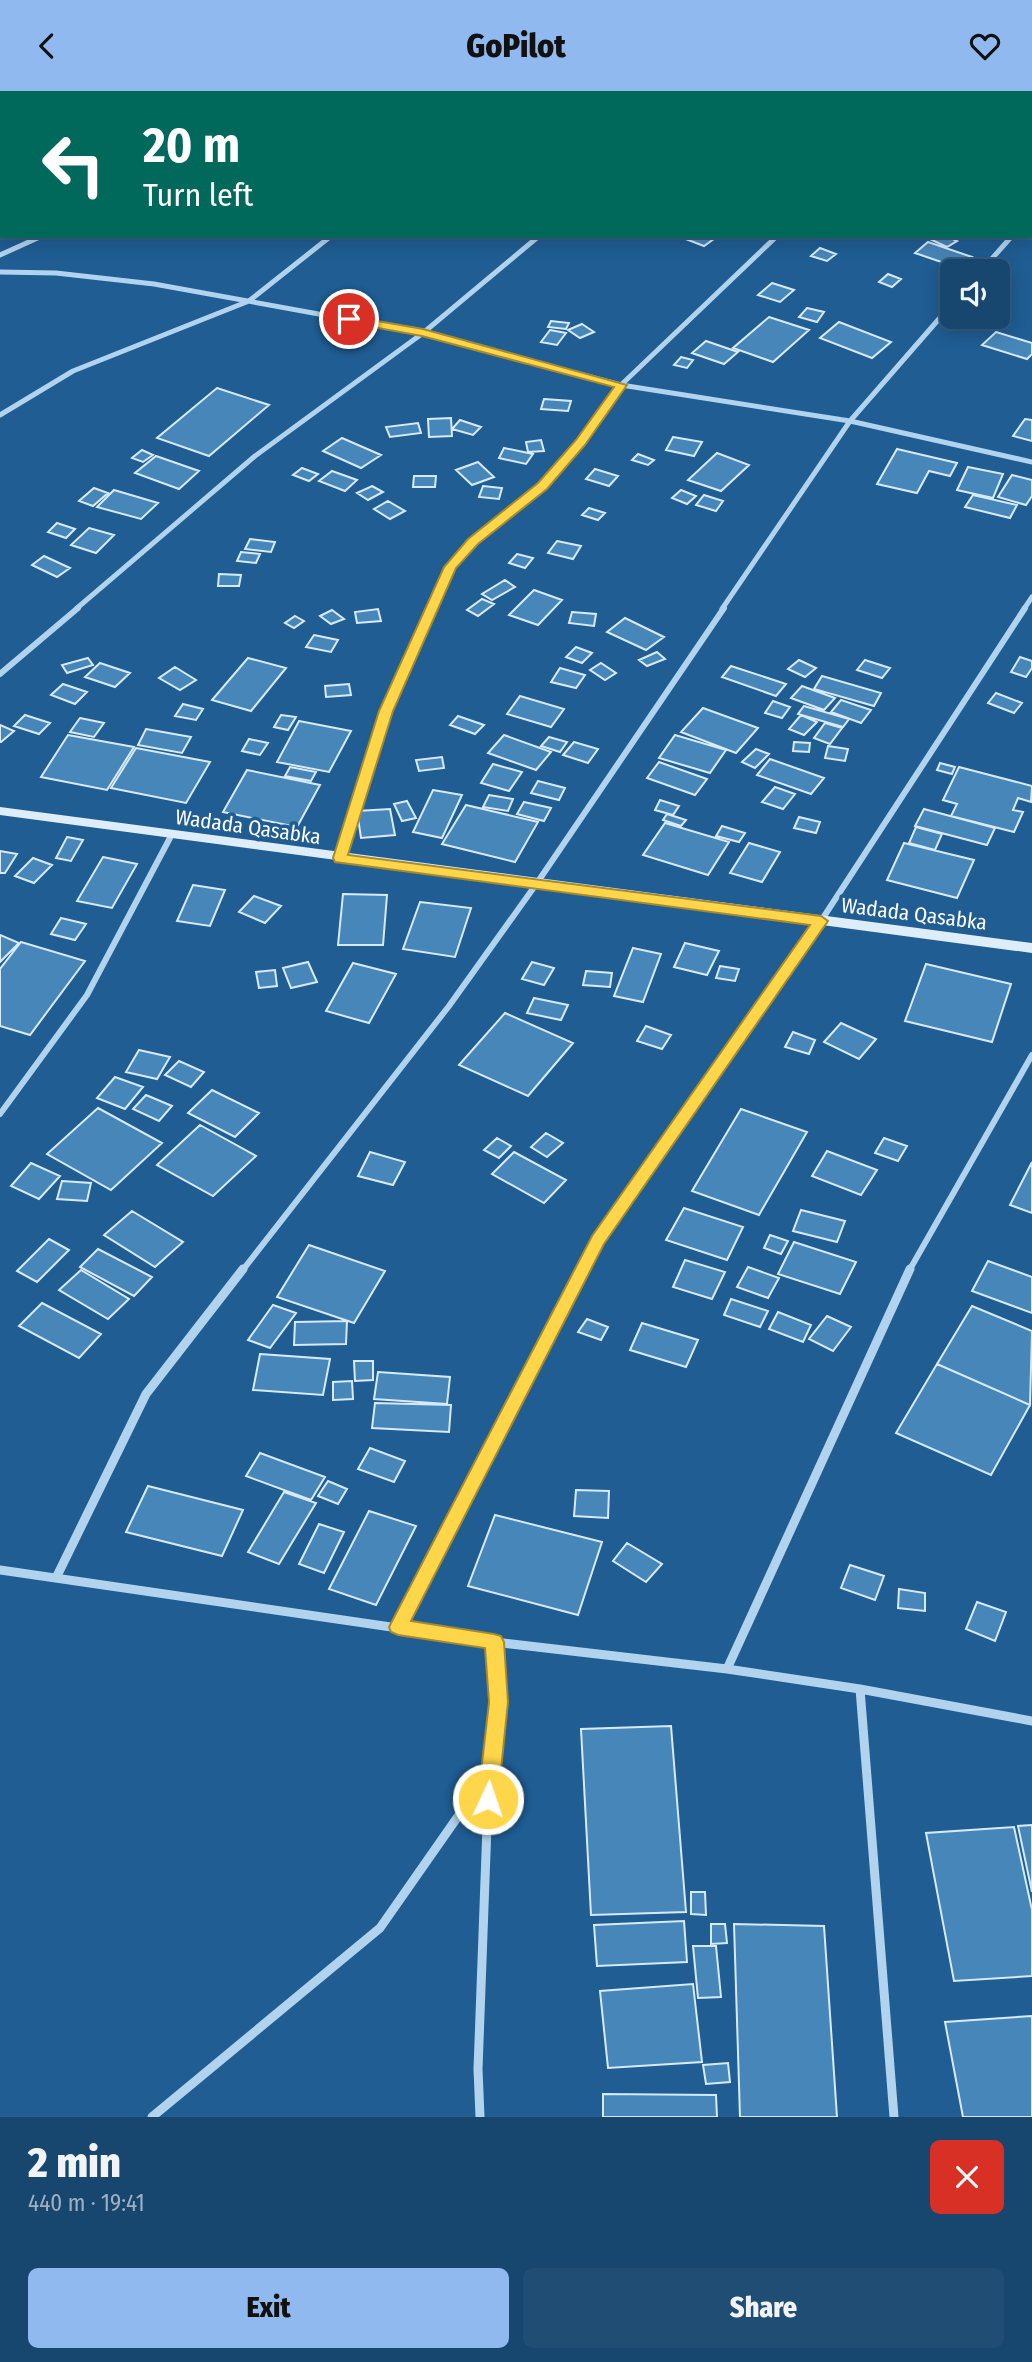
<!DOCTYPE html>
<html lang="en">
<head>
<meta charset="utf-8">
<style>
  :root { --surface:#17466e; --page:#204d73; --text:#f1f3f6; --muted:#9eb1c2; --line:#365e81; --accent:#90b9f0 }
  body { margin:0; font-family:"Fira Sans Condensed",sans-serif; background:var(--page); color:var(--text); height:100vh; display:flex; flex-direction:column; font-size:26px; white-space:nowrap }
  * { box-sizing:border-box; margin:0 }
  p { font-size:23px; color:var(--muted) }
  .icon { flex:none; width:38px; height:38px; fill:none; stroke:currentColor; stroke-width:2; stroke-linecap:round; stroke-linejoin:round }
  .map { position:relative; height:2026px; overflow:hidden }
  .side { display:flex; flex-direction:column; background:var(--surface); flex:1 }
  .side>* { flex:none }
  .guide { position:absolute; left:0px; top:0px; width:1032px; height:147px; box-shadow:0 4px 18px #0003,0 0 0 2px var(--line); background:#00695c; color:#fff; overflow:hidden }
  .fabs { position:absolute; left:940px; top:168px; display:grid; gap:14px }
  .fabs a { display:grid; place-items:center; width:70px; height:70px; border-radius:10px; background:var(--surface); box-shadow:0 4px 18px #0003,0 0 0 2px var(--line); font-size:35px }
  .pin { position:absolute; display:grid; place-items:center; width:60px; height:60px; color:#fff; margin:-30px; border:4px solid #fff; border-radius:50%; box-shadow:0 2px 7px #0007 }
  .me { position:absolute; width:77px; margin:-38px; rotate:3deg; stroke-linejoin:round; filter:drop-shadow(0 0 5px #0008) }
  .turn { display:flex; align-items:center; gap:24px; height:147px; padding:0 28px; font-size:32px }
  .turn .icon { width:91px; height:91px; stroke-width:2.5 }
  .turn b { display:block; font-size:49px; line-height:60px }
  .round { display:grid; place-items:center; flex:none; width:74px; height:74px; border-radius:10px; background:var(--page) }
  .overview { display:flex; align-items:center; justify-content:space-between; height:119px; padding:0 28px }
  h1 { font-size:42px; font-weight:800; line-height:52px }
  .primary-button { display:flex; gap:14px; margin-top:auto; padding:14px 28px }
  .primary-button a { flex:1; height:80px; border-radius:10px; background:var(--accent); color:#111; font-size:28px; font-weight:800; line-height:80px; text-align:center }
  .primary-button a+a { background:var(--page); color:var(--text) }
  header { display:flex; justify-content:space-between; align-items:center; height:91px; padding:0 28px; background:var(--accent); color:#111; font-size:32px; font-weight:800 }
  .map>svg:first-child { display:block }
</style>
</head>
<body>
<header><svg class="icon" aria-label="back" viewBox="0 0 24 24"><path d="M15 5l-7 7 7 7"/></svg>GoPilot<svg class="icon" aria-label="heart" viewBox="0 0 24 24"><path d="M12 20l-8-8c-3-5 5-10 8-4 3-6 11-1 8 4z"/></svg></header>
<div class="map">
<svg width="1032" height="2026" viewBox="0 0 1032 2026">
  <rect width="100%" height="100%" fill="#1f5d93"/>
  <!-- building -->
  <path fill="#4786b9" stroke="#d7eafa" stroke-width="2" d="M678,145H718L704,155Z
    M938,145H946L957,150L947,156L932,149Z
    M928,151L972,166L959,177L915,162Z
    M820,157L836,163L827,170L811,165Z
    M888,183L901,188L892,196L879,191Z
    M772,192L794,199L780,211L758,204Z
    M807,217L824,221L817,231L799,226Z
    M769,226L809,239L773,271L733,257Z
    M551,230L569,232L566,238L548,236Z
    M839,231L891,251L872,267L820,247Z
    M582,233L594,241L580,247L568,239Z
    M550,239L566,242L557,254L541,251Z
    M996,241L1032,252V263L1027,268L982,254Z
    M706,250L738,261L724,273L692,262Z
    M681,266L693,269L687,277L674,274Z
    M217,297L269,314L209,365L157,347Z
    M544,308L571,310L568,320L541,318Z
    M451,327L452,345L429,346L428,328Z
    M1025,328L1032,329V350L1013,345Z
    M460,329L481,336L473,344L452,338Z
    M418,332L421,342L390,346L386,336Z
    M673,346L702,351L694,365L666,359Z
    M342,347L381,364L361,377L323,360Z
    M541,349L544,360L528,361L526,351Z
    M504,357L533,363L526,373L499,367Z
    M897,358L957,372L950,385L929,380L917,402L877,393Z
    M142,359L153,364L143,371L132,367Z
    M717,362L749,374L721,400L688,389Z
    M638,363L654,369L648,374L632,369Z
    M156,365L199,380L179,398L135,382Z
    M478,371L494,386L472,394L456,379Z
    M968,376L1003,383L993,407L957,399Z
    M302,377L318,383L309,390L293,384Z
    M595,378L618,385L609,395L586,388Z
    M332,380L357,389L345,400L319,390Z
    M1012,384L1032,389V405L1026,414L998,406Z
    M414,385H436L435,396H413Z
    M372,395L383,401L368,409L357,402Z
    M483,395L502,397L499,408L479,406Z
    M94,397L108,402L93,415L79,410Z
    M114,399L158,412L141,428L97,416Z
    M681,399L696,405L687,413L672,407Z
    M704,404L723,410L716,420L696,414Z
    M973,404L1017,414L1010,427L965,416Z
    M388,410L405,420L390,428L374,418Z
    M589,417L605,422L598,429L582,424Z
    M57,432L75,438L66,447L48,441Z
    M89,437L114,444L96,462L71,454Z
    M250,448L275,451L271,461L245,458Z
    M557,450L581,455L573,468L548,462Z
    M241,461L260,463L256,472L237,470Z
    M517,463L533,467L525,477L509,472Z
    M44,465L70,477L57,486L32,474Z
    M219,483L241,484L239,495H218Z
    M505,489L515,496L492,509L482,503Z
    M534,499L562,509L538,534L509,524Z
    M482,508L494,513L478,525L467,519Z
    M378,518L381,530L357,532L355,521Z
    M332,519L344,528L331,533L320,525Z
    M572,521L596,523L594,535L569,532Z
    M295,525L304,530L294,537L285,532Z
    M625,527L664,546L646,559L607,541Z
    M314,544L338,549L331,561L306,556Z
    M576,556L592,562L582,572L566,566Z
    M657,561L665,568L647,575L639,569Z
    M1020,566L1032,570V577L1026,586L1011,581Z
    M88,567L93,574L67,582L62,574Z
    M248,567L286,577L251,620L212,609Z
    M799,569L816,577L805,586L788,578Z
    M865,569L890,577L882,587L857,579Z
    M100,572L130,582L115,596L85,586Z
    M601,572L616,582L605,589L590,579Z
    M731,575L786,593L776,605L722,586Z
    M175,576L196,589L180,599L159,587Z
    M560,577L585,584L576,597L551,591Z
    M822,585L881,602L874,615L814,598Z
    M63,593L87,601L75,613L51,604Z
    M349,593L351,604L326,606L325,595Z
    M802,595L835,607L824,619L791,607Z
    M996,602L1022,612L1014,622L988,612Z
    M520,605L564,618L551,636L507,623Z
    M841,609L871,619L861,632L831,621Z
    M773,610L790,616L782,627L765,622Z
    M183,613L203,618L196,629L175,625Z
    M804,615L849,628L843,636L798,623Z
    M703,617L758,637L736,662L681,641Z
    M25,624L50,632L39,643L14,635Z
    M281,624L296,626L288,639L274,636Z
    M801,624L817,631L804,644L789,638Z
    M458,625L484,634L475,643L450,634Z
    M80,627L104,632L94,646L70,641Z
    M299,630L351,640L329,681L277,671Z
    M825,632L842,637L830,653L814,647Z
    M0,634L14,640L1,651H0Z
    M146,638L191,646L182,662L138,654Z
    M68,644L134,656L107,699L41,686Z
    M504,644L551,661L536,679L488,662Z
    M675,644L726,659L710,682L659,667Z
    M549,646L567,651L560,661L541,655Z
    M249,648L268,652L260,664L242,660Z
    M574,651L598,658L588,672L563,664Z
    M794,651L810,652L809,661L793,660Z
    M828,655L848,658L845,670L825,667Z
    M136,657L210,671L186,712L111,697Z
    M756,658L769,663L755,677L742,671Z
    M442,666L444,677L419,680L416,669Z
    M770,668L824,687L811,703L757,684Z
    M659,671L707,688L695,704L647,687Z
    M940,672L955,676L952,683L937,679Z
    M493,673L522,681L509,700L481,692Z
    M290,676L316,681L311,690L285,685Z
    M959,676L1032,695L1031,711L1018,707L1013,719L1023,721L1014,741L951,725L957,713L943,709Z
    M247,679L320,694L297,736L223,721Z
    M538,690L565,697L559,709L531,702Z
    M775,696L795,703L783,718L762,711Z
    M433,699L462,704L442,747L413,741Z
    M489,704L513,708L508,720L483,716Z
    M660,709L679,715L673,724L655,719Z
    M407,710L416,727L402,730L394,713Z
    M524,711L551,717L544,730L517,723Z
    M466,714L538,731L515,771L442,753Z
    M390,718L395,744L361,747L357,720Z
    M924,718L995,737L987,754L915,735Z
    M667,723L686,729L681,735L663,729Z
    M799,726L820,731L816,742L794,737Z
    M665,732L729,751L708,784L643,764Z
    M722,735L745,742L739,751L716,745Z
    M916,736L942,743L935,759L909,752Z
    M67,746L83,749L71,770L56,767Z
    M749,752L780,761L762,791L730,782Z
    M904,752L974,769L957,807L887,789Z
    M0,760L17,763L5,782H0Z
    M103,766L137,773L112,817L77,810Z
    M33,767L52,774L34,792L15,785Z
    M193,794L225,799L210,835L177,830Z
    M343,803L387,804L383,854H338Z
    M254,805L281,815L265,832L239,821Z
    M420,811L471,817L455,866L403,858Z
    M61,827L86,833L75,849L51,843Z
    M0,844L19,852L0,871Z
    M21,851L85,870L30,944L0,935V878Z
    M685,852L719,860L707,884L674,876Z
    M633,857L661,863L643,911L614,905Z
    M308,871L317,891L291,897L283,877Z
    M532,871L554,877L544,894L522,888Z
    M353,872L396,883L369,932L326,920Z
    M926,873L1011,893L992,951L905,930Z
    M720,875L739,878L735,890L716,887Z
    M275,879L277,895L259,897L256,881Z
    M586,880L612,882L610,896L583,894Z
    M534,907L568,914L561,929L527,922Z
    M505,922L573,952L528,1005L459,974Z
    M841,932L876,948L859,968L824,951Z
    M646,935L671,944L662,958L637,950Z
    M793,941L815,949L809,963L785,956Z
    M139,959L170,966L157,988L126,981Z
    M179,970L204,981L191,996L165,984Z
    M115,986L143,996L125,1018L97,1007Z
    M212,999L259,1022L235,1046L188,1022Z
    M146,1004L172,1015L159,1030L133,1018Z
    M98,1017L162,1052L111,1099L47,1063Z
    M741,1018L807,1041L759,1124L692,1100Z
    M200,1034L256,1065L213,1105L157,1074Z
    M546,1042L563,1052L547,1066L531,1056Z
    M497,1047L511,1055L499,1067L484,1059Z
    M884,1047L907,1055L898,1070L875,1062Z
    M827,1060L877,1079L861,1104L812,1085Z
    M370,1061L405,1071L393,1094L358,1085Z
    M514,1061L566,1089L544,1112L492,1083Z
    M1032,1071V1122L1010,1114Z
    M31,1072L60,1085L39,1108L11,1095Z
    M62,1090L91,1092L87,1110L57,1108Z
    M684,1117L743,1136L727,1169L666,1149Z
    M801,1119L845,1130L837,1151L793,1140Z
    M132,1120L183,1151L155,1176L104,1144Z
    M770,1144L788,1150L781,1163L764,1157Z
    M49,1148L69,1159L37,1191L17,1180Z
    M794,1151L856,1171L840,1203L778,1183Z
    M309,1154L385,1180L354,1232L277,1206Z
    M98,1158L152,1186L134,1205L80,1176Z
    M685,1169L725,1181L712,1208L673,1196Z
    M988,1170L1032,1186V1222L972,1200Z
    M748,1176L779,1187L768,1207L737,1196Z
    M81,1179L129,1208L108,1228L59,1199Z
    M731,1208L768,1220L760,1236L724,1224Z
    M42,1212L101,1243L79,1267L19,1235Z
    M273,1214L296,1222L270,1257L248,1249Z
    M972,1215L1032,1240L1030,1314L937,1273Z
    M778,1221L811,1234L803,1251L769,1238Z
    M827,1225L851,1236L833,1260L809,1248Z
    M587,1228L608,1236L601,1249L578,1241Z
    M347,1230L346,1253L294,1254L295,1231Z
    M642,1232L698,1249L686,1276L630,1259Z
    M260,1263L330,1268L323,1304L253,1299Z
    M354,1270H373V1289L355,1290Z
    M937,1273L1030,1314L991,1384L896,1342Z
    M378,1281L450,1286L447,1313L374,1308Z
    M352,1290L353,1308L333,1309V1291Z
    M375,1312L451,1314L449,1341L372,1337Z
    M370,1357L405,1370L394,1391L358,1378Z
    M260,1362L325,1386L311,1409L246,1385Z
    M328,1390L347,1398L338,1413L318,1405Z
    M148,1395L243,1419L222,1465L126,1441Z
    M576,1399L609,1400L608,1427L574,1425Z
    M284,1401L316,1412L279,1473L248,1461Z
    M369,1420L416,1435L376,1514L329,1498Z
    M495,1424L602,1451L578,1524L468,1495Z
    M319,1433L344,1441L324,1482L299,1473Z
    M627,1452L662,1473L646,1491L613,1470Z
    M850,1474L884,1485L875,1509L841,1497Z
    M899,1498L925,1502V1520L898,1517Z
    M977,1511L1006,1521L995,1550L966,1538Z
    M671,1635L686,1821L591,1824L581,1638Z
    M1032,1734V1801L1018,1735Z
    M1014,1736L1032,1819V1885L954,1890L926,1742Z
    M691,1801H705L706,1824L691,1823Z
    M684,1830L687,1871L597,1875L594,1834Z
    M711,1833H725L727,1852L711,1853Z
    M734,1833L824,1835L837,2026H740Z
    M693,1855H716L721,1906L698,1907Z
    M693,1893L702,1971L608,1977L600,1900Z
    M1032,1925V2026H963L945,1931Z
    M728,1972L730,1991L706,1993L703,1974Z
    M603,2003L716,2004L717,2026H603Z"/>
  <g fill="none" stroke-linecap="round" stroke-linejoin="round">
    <!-- street-far2 -->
    <path stroke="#b1d3ee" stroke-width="5" d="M885,0L899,2
      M82,2L84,0
      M275,2L277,0
      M511,2L513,0
      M702,2L704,0
      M958,2L960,0
      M0,164L42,145
      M981,180L1012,145
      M0,181L56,182L154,193L423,242L621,294L850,330L1032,371
      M0,324L73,280L249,210L331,145
      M76,518L255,365L423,242L539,145
      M431,518L450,476L473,450L543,395L621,294L777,145
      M722,518L850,330L952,213
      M1024,518L1032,506"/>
    <!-- street-far1 -->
    <path stroke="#b1d3ee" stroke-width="6" d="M0,583L78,517
      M340,767L386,620L432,517
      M0,1023L87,904L171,745
      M242,1180L449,915L537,792L724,517
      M582,1180L598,1150L821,830L1025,517
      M909,1180L1032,964"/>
    <!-- street -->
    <path stroke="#b1d3ee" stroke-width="9" d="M0,1479L494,1551L727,1578L860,1598L1032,1630
      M56,1487L146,1303L243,1178
      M398,1536L583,1178
      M727,1578L910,1178
      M860,1598L894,2026
      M152,2026L380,1837L489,1681
      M480,2026L478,1978L489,1681L498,1611L494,1551"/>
    <!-- secondary -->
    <path fill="#ddedfa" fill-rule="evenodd" d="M0,716L1032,852V862L0,724Z"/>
  </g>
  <!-- route -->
  <path fill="#ffd54a" stroke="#a68a30" stroke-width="2" d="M349,225L423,238L627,294L585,354L547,398L478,453L456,477L393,620L348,764L821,825L828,830L604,1153L411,1530L494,1543L501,1545L504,1551L508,1611L498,1708L495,1715L488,1717L481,1715L478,1708L489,1611L485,1557L398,1544L391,1541L389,1536L592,1145L810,834L335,771L333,767L379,620L444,476L468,448L538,392L576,349L614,296L422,245L345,231V226Z"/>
  <g text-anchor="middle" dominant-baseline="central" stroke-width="7" stroke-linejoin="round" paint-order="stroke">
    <!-- street labels -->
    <g font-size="21" fill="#fff" stroke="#1f5d93">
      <text transform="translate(248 736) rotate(8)">Wadada Qasabka</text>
      <text transform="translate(914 823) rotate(7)">Wadada Qasabka</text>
    </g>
  </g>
</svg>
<div class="fabs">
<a><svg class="icon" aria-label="sound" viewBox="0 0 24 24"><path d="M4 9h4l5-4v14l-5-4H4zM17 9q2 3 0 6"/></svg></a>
</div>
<div class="pin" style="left:349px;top:228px;background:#d93025"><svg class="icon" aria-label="arrive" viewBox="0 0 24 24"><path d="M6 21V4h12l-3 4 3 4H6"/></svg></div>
<svg class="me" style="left:488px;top:1708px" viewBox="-20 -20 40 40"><circle r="17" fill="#ffd54a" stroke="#fff" stroke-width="3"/><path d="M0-11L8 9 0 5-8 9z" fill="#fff"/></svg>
<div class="guide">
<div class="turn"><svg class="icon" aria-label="left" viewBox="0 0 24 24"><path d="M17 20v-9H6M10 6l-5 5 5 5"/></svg><div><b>20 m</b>Turn left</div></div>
</div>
</div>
<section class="side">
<div class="overview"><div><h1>2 min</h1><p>440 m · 19:41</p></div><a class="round" style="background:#d93025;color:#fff"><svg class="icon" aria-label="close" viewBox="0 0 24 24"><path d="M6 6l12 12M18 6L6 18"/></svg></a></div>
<div class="primary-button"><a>Exit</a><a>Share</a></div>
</section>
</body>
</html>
